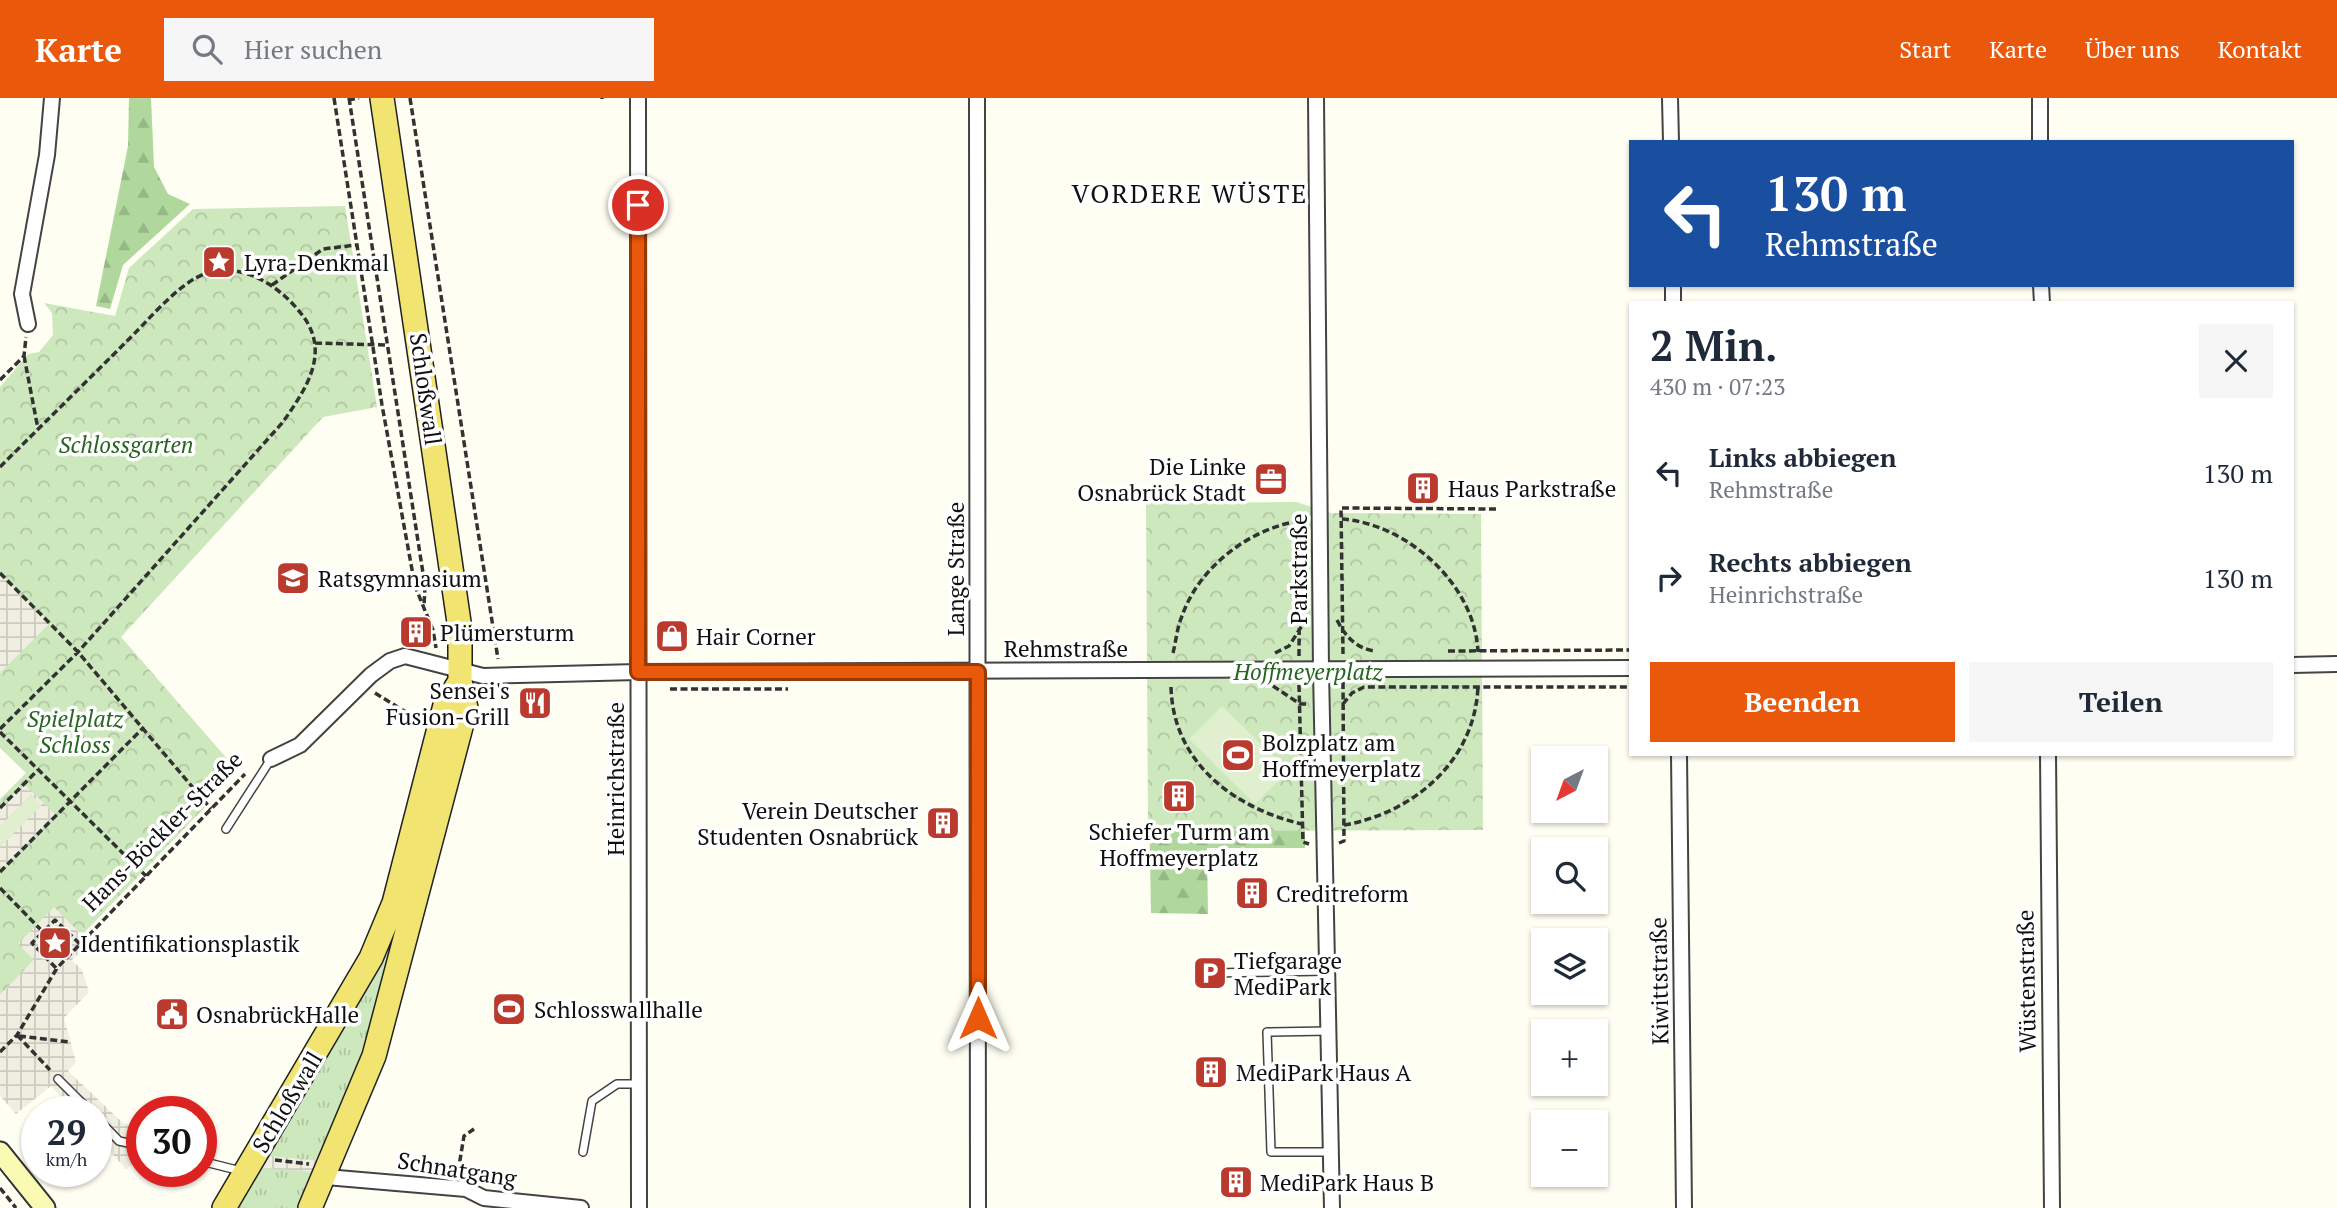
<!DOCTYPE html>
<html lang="de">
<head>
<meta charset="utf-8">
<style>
  :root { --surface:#fff; --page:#f6f6f7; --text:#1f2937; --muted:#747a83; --accent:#ea580c }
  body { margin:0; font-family:"PT Serif",serif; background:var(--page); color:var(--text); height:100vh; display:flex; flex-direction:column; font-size:26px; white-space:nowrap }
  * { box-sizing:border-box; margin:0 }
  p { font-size:23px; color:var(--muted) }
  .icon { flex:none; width:38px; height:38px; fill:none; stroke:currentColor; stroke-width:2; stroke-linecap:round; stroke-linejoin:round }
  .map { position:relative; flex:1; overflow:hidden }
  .panel { position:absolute; left:1629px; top:203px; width:665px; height:455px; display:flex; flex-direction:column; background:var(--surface); border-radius:0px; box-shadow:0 2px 5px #0004 }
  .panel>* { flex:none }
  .banner { position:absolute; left:1629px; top:42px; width:665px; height:147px; border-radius:0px; box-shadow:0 2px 5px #0004; background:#1a4fa0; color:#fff; overflow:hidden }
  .needle { width:46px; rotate:221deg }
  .buttons { position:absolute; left:1531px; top:648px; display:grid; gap:14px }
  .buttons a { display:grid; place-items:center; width:77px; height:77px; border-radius:0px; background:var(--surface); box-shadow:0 2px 5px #0004; font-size:35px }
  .speed { position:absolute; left:21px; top:998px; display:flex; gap:14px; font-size:35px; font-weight:700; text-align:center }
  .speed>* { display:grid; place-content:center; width:91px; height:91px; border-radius:50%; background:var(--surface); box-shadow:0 2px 5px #0004; line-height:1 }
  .speed small { font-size:18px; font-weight:400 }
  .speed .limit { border:10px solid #d22; background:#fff; color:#111 }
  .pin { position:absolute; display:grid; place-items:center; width:60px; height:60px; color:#fff; margin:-30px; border:4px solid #fff; border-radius:50%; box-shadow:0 2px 7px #0007 }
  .me { position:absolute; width:77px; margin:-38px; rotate:0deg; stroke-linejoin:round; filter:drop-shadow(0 0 5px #0008) }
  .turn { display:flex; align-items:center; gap:24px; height:147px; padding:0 21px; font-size:32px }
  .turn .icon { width:91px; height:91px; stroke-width:2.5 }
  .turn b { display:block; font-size:49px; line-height:60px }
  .round { display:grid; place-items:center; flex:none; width:74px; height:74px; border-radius:0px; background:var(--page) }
  .overview { display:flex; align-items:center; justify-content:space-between; height:119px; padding:0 21px }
  h1 { font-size:42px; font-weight:700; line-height:52px }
  .cta { display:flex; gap:14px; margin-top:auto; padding:14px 21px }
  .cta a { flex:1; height:80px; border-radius:0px; background:var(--accent); color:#fff; font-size:28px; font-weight:700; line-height:80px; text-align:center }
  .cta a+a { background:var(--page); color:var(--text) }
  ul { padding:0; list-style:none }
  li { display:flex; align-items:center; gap:21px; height:105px; padding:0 21px }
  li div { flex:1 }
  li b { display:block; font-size:26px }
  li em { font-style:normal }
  header { display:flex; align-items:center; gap:42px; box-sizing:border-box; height:98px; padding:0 35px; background:var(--accent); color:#fff }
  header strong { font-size:33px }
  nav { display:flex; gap:38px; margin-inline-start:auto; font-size:24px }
  .search { width:490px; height:63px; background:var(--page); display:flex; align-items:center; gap:18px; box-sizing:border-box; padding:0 24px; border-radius:0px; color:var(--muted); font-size:26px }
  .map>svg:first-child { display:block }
</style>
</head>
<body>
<header>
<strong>Karte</strong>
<div class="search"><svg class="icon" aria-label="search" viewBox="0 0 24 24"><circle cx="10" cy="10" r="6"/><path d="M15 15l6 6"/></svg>Hier suchen</div>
<nav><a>Start</a><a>Karte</a><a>Über uns</a><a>Kontakt</a></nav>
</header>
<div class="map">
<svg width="2337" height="1110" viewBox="0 0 2337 1110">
  <defs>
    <pattern id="grass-tufts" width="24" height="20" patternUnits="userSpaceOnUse" patternTransform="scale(1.75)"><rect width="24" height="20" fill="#cee8bd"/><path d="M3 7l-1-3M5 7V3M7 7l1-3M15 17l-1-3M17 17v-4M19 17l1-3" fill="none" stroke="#b0c6a1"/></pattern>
    <pattern id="forest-firs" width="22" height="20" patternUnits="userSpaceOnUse" patternTransform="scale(1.75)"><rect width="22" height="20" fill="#b0d89d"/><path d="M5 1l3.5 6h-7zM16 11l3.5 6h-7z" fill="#96b886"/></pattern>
    <pattern id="park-crowns" width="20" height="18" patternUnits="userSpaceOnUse" patternTransform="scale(1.75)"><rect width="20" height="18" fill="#cee8bd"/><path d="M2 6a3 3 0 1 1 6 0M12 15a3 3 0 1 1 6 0" fill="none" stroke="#b0c6a1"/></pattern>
    <pattern id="plaza-grid" width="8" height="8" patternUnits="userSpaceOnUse" patternTransform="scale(1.75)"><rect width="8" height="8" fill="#efeee1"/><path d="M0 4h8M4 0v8" fill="none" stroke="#cccbc0"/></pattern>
  </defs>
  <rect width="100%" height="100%" fill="#fefef3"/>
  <!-- grass -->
  <path fill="url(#grass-tufts)" d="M403,817L364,956L301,1110H239L365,894Z"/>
  <!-- forest -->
  <path fill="url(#forest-firs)" d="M129,0H151L154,69L168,96L190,106L123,167L110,211L96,208L128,48Z
    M1148,652L1305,731V750H1207L1208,816L1151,815Z"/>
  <!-- park -->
  <path fill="url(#park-crowns)" d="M345,108L377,309L323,319L121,539L230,664L196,698L205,709L82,837L54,810L19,845L35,861L0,897V701L26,675L0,650V289L28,256L39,254L53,237L52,215L44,205L115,218L129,170L193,111Z
    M1296,404L1331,415L1481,416L1483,732L1148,733L1146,405Z"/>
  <!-- pitch -->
  <path fill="#e0f0cf" d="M1222,608L1288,673L1255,706L1189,641Z
    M32,697L42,707L0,749V728Z"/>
  <!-- plaza -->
  <path fill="url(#plaza-grid)" d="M0,475L50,525L0,575Z
    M24,686L56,717L3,770L0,767V749L42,707L31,697L0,728V710Z
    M54,809L89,845L72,862L82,872L89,894L64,920L76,964L68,973L123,1025L142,1030V1060L126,1071L96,1038V1013H74L51,988L16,1016L0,998V897L34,862L18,846Z
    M269,1058L322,1063L317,1074L263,1070Z"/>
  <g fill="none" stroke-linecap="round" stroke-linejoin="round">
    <!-- lane casing -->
    <g stroke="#434343" stroke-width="10">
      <path id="lane" d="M226,731L271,661
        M1210,875L1327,873
        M1329,933L1267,934L1271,1054H1331
        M58,981L90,1013
        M96,1019L119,1043L142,1048
        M583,1054L592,1003L617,986H637
        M201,1063L241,1073"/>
    </g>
    <!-- street casing -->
    <g stroke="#434343" stroke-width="18">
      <path id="street" d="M638,0L639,1110
        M977,0L978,1110
        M1316,0L1321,573L1332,1110
        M1670,0L1671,44
        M2040,0V44
        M1673,187V205
        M2041,187L2042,205
        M28,226L22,196L47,57L52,0
        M2292,567L2337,566
        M1679,656L1684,1110
        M2048,656L2052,1110
        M271,661L300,647L371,577L390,563L405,558L483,578L638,574L1631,570
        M326,1079L466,1091L484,1100L581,1110"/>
    </g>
    <!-- secondary casing -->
    <g stroke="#323232" stroke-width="23">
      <path id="secondary" d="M0,1054L45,1110"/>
    </g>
    <!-- primary casing -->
    <g stroke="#212121" stroke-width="26">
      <path id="primary" d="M224,1110L371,860L394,805L445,607L460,583
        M310,1110L374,958L466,610L460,583V531L382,0"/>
    </g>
    <!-- path -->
    <path stroke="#323232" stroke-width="3.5" stroke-dasharray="7 3.5" stroke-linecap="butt" d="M334,0L382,307L415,488L433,532L436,550
      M349,0L425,488L424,508
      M410,0L498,561
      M602,0V1
      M348,2L359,0
      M272,187L323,151L356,147
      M315,245L385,247
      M24,258L38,331
      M0,282L24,258L26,239
      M0,369C42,327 84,286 126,244C146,225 180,183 207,175C245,164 281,189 303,218C331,256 305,292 283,324L78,554L0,631
      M1342,421C1407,426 1475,486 1478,554
      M0,475L78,554L211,711
      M1337,522C1345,538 1356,550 1374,553
      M1448,553L1631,552
      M1173,555C1176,543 1177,530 1182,518C1199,469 1249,431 1299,423
      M1275,555L1289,548L1305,523
      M1343,556L1341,410L1497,411
      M1299,558L1300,423
      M1299,587L1303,744L1309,746
      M1273,588L1300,606H1308
      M1171,589C1173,665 1234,710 1302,726
      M670,591H788
      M375,595L406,614
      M1343,606L1352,595L1364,589H1631
      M0,634L146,778
      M0,710L38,672
      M1344,727C1414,715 1476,662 1478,587
      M1339,745L1344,743L1343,584
      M0,774L144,629
      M0,790L42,833
      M56,870L32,845L55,822L80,846
      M17,937L50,972
      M19,938L70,944
      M0,954L17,937L57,870L245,676
      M275,1062L309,1066
      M458,1074L464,1038L474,1031
      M0,1090L16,1110"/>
    <!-- lane -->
    <use href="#lane" stroke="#fff" stroke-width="7"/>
    <!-- street -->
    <use href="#street" stroke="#fff" stroke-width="14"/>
    <!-- secondary -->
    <use href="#secondary" stroke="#f9fbb2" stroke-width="19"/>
    <!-- primary -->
    <use href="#primary" stroke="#f2e470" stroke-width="23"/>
  </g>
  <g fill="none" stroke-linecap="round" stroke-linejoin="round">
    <!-- route casing -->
    <g stroke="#983908" stroke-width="18">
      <path id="route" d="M638,107V574H978V920"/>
    </g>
    <!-- route -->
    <use href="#route" stroke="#ea580c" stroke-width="12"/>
  </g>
  <!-- icons -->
  <defs>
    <g id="sight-square" transform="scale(1.75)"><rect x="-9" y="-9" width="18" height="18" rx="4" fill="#ba3b2e" stroke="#fff"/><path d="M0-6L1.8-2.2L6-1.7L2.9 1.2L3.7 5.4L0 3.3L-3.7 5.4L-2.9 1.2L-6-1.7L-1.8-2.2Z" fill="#fff"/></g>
    <g id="office-square" transform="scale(1.75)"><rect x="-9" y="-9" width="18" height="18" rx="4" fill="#ba3b2e" stroke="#fff"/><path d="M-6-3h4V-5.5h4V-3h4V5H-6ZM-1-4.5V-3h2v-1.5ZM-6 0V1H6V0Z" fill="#fff"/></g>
    <g id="building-square" transform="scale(1.75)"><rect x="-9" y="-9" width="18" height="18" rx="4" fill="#ba3b2e" stroke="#fff"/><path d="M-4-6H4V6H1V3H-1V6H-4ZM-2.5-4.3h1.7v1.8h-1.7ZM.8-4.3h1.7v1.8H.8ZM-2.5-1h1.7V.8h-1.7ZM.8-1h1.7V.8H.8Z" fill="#fff"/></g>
    <g id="school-square" transform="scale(1.75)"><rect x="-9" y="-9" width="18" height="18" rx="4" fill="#ba3b2e" stroke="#fff"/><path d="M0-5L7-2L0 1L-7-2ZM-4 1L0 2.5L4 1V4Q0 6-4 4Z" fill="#fff"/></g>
    <g id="shop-square" transform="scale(1.75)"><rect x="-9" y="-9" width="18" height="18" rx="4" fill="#ba3b2e" stroke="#fff"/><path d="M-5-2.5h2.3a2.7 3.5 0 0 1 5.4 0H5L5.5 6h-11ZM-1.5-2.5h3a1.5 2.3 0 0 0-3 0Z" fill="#fff"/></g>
    <g id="restaurant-square" transform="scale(1.75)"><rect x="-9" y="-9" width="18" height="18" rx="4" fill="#ba3b2e" stroke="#fff"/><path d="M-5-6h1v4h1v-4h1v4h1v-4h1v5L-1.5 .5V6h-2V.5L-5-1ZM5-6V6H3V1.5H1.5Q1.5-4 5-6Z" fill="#fff"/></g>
    <g id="stadium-square" transform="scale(1.75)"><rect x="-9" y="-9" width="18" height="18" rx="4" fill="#ba3b2e" stroke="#fff"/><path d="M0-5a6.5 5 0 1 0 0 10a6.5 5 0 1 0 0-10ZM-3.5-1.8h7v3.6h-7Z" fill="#fff"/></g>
    <g id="parking-square" transform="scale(1.75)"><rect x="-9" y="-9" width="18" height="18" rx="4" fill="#ba3b2e" stroke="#fff"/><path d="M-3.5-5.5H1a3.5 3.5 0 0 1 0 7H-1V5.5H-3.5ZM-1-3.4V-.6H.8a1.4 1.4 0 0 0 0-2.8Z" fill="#fff"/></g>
    <g id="civic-square" transform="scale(1.75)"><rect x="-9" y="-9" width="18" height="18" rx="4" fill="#ba3b2e" stroke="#fff"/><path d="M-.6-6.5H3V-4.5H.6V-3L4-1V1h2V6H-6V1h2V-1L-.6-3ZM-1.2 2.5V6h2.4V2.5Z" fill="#fff"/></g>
  </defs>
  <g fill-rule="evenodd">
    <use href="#sight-square" x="219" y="164"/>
    <use href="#office-square" x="1271" y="381"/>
    <use href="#building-square" x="1423" y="390"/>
    <use href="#school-square" x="293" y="480"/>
    <use href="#building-square" x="416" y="534"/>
    <use href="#shop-square" x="672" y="538"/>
    <use href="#restaurant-square" x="535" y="605"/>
    <use href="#stadium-square" x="1238" y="657"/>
    <use href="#building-square" x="1179" y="698"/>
    <use href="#building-square" x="943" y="725"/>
    <use href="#building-square" x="1252" y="795"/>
    <use href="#sight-square" x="55" y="845"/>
    <use href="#parking-square" x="1210" y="875"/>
    <use href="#stadium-square" x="509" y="911"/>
    <use href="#civic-square" x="172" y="916"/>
    <use href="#building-square" x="1211" y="974"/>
    <use href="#building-square" x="1236" y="1084"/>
  </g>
  <g text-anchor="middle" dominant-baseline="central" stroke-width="7" stroke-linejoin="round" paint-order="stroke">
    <!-- poi labels -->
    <g font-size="23" fill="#101010" stroke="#fff" text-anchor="start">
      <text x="244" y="164">Lyra-Denkmal</text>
      <text x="1246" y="368" text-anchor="end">Die Linke<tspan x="1246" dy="26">Osnabrück Stadt</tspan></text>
      <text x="1448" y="390">Haus Parkstraße</text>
      <text x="318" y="480">Ratsgymnasium</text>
      <text x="440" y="534">Plümersturm</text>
      <text x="696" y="538">Hair Corner</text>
      <text x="510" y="592" text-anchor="end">Sensei's<tspan x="510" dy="26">Fusion-Grill</tspan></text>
      <text x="1262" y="644">Bolzplatz am<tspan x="1262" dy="26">Hoffmeyerplatz</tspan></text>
      <text x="918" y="712" text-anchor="end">Verein Deutscher<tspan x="918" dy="26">Studenten Osnabrück</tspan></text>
      <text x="1179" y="733" text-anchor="middle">Schiefer Turm am<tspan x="1179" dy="26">Hoffmeyerplatz</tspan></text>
      <text x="1276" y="795">Creditreform</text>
      <text x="80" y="845">Identifikationsplastik</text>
      <text x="1234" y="862">Tiefgarage<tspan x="1234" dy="26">MediPark</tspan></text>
      <text x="534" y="911">Schlosswallhalle</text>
      <text x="196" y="916">OsnabrückHalle</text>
      <text x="1236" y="974">MediPark Haus A</text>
      <text x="1260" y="1084">MediPark Haus B</text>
    </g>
    <!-- street labels -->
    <g font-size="23" fill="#101010" stroke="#fff">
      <text transform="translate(426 291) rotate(82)">Schloßwall</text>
      <text transform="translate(955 471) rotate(-90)">Lange Straße</text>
      <text transform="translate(1298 471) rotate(-90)">Parkstraße</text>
      <text x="1066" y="550">Rehmstraße</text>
      <text transform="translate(615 681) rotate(-90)">Heinrichstraße</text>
      <text transform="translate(162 733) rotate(-45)">Hans-Böckler-Straße</text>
      <text transform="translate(1659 883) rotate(-91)">Kiwittstraße</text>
      <text transform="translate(2026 883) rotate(-91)">Wüstenstraße</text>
      <text transform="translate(287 1004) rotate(-59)">Schloßwall</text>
      <text transform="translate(457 1071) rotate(9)">Schnatgang</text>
    </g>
    <!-- park labels -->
    <g font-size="23" font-style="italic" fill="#276522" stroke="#fff">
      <text x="126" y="346">Schlossgarten</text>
      <text x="1308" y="573">Hoffmeyerplatz</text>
      <text x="75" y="620">Spielplatz<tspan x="75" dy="26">Schloss</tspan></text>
    </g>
    <!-- quarter labels -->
    <g font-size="26" letter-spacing="2" fill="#101010" stroke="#fff">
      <text x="1190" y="95">VORDERE WÜSTE</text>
    </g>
  </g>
</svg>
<div class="buttons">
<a><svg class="needle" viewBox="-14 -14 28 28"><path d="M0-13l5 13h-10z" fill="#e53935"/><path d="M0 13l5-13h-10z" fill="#747a83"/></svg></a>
<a><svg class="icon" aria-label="search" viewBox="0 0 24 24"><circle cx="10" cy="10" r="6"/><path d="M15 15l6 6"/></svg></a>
<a><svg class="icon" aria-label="layers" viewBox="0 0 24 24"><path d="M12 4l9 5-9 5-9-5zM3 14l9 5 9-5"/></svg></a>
<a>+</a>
<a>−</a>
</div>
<div class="speed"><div>29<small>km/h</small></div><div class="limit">30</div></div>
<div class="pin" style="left:638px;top:107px;background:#d93025"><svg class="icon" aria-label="arrive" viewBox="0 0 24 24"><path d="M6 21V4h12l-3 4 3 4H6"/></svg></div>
<svg class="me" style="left:978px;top:920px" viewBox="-20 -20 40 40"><path d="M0-17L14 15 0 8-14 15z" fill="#ea580c" stroke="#fff" stroke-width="4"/></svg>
<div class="banner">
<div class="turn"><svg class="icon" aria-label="left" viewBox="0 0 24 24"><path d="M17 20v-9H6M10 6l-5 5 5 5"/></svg><div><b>130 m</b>Rehmstraße</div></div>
</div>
<section class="panel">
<div class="overview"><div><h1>2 Min.</h1><p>430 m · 07:23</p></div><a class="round"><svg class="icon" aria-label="close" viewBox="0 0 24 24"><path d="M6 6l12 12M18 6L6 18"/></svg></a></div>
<ul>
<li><svg class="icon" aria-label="left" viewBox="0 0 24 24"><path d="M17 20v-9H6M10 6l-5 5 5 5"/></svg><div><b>Links abbiegen</b><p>Rehmstraße</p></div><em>130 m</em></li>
<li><svg class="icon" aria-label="right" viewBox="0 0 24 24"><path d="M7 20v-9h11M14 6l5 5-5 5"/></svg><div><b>Rechts abbiegen</b><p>Heinrichstraße</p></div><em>130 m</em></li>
</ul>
<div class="cta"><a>Beenden</a><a>Teilen</a></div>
</section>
</div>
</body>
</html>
